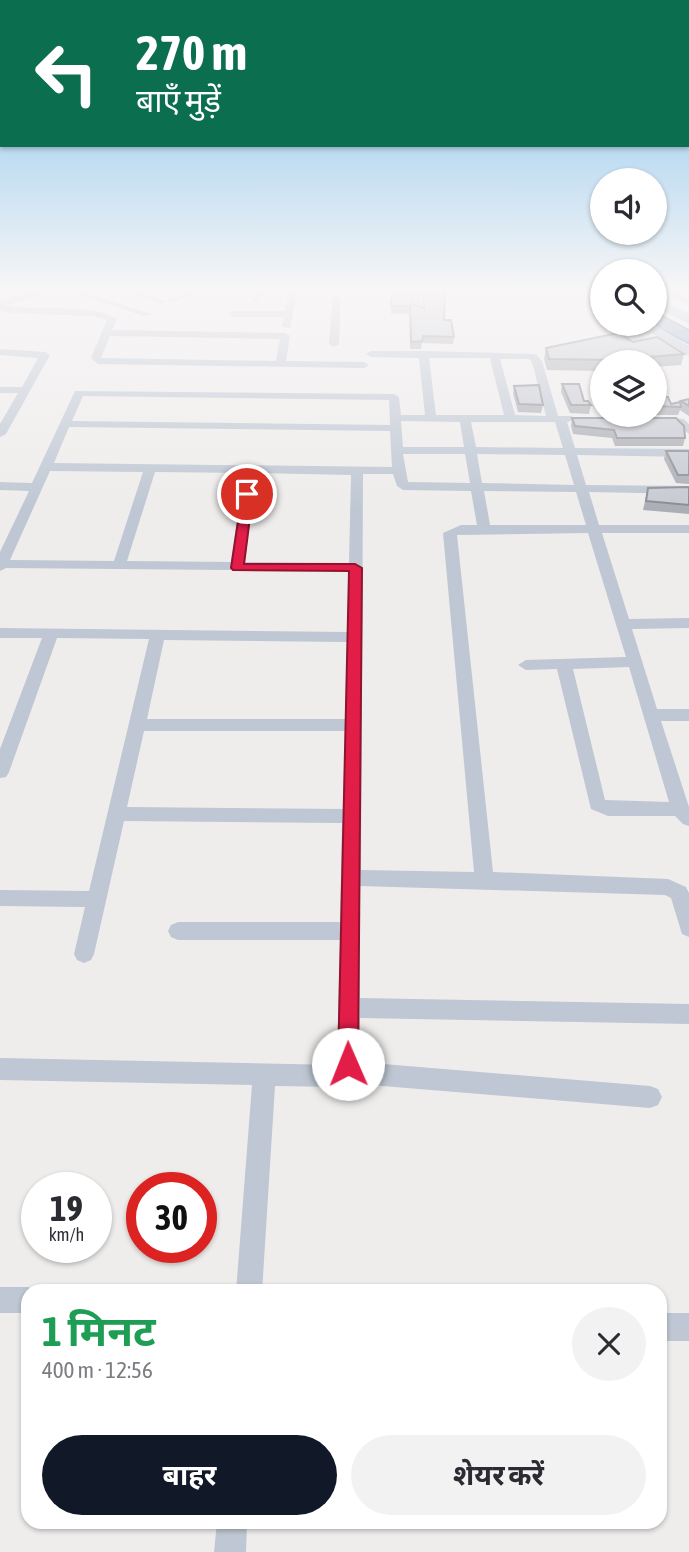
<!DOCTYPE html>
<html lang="hi">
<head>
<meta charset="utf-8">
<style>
  :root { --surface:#fff; --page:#f2f2f3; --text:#2b2b33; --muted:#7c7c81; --accent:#111827 }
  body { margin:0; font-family:"Asap Condensed","Noto Sans Devanagari",sans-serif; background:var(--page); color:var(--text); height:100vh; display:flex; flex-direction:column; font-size:26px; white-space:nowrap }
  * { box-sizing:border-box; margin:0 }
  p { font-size:23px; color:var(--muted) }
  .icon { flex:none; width:38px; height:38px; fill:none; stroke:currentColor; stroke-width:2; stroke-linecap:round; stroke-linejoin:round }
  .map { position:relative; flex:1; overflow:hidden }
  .sheet { position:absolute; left:21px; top:1284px; width:646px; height:245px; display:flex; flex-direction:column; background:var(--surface); border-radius:21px; box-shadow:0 2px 5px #0004 }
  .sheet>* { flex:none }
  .hud { position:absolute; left:0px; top:0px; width:690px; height:147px; box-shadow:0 2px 5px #0004; background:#0b6e4f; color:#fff; overflow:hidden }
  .controls { position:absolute; left:590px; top:168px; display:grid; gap:14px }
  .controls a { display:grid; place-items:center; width:77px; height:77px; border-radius:50%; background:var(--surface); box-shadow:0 2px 5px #0004; font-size:35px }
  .speed { position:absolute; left:21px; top:1172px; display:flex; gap:14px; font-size:35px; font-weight:700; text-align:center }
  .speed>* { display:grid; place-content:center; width:91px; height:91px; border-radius:50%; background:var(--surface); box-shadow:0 2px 5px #0004; line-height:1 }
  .speed small { font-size:18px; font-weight:400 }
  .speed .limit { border:10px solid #d22; background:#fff; color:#111 }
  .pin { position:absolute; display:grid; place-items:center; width:60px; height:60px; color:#fff; margin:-30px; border:4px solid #fff; border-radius:50%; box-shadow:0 2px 7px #0007 }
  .me { position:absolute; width:77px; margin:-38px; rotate:359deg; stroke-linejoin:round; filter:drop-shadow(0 0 5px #0008) }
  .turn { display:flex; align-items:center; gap:24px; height:147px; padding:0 21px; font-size:32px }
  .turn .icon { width:91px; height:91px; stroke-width:2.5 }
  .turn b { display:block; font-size:49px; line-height:60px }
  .round { display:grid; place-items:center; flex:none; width:74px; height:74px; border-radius:37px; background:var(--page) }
  .summary { display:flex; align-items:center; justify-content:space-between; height:119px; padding:0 21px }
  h1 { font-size:42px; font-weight:700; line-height:52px; color:#1e9e55 }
  .cta { display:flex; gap:14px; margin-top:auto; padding:14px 21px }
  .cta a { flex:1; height:80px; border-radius:42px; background:var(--accent); color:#fff; font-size:28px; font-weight:700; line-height:80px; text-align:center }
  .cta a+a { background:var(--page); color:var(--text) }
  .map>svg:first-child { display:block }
</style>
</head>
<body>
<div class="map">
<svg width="689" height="1552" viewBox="0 0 689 1552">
  <rect width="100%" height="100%" fill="#efecec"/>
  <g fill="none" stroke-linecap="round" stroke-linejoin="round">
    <!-- trunk casing -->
    <g stroke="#6983ac" stroke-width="3">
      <path id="trunk" d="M654,312L689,331V343L654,324Z"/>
    </g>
    <!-- minor -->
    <path fill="#bec7d3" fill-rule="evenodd" d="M73,292H85L151,314L143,316Z
      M123,292H137L167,301L162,304Z
      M189,292H201L172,303L167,300Z
      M257,292H265L257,303L252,300Z
      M289,292H297L290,328L282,326L284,317H233L228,314L233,311H285Z
      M333,292H341L339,344L334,347L329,344Z
      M412,292H420L422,313L414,311Z
      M665,292H675L689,299V306Z
      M0,304C31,313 95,302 117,319L112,330L285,333L290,336L286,361L364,362L369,365L364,368L98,364L91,358L107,320L92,316L12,313L0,310ZM110,336L280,339L276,361L101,358Z
      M654,327L659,330L657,332L603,345L598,342Z
      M0,349L45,352L50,355L6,434L0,437V424L18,393H0V387H22L38,358L0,355Z
      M424,351L536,354L542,361L558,416H571L577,419L567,422L575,448L689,449V457L577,455L586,485L689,486V494L589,492L599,525H689V533H602L629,619L689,618V628L632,629L657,709H689V721H661L689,807V826L683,824L675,816H608L591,809L557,669L526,670L518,665L526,660L626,657L588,533L457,535L493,872L668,879L686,887L689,893V937L682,934L671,898L665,895L360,886V998L689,1004V1024L360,1018L359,1062L650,1086L658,1089L662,1097L658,1105L650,1108L346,1083L336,1087L275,1086L262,1292H236L252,1085L0,1080V1058L337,1065L340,940H178L171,937L168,931L171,925L178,922H340L342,823L124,821L94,954L91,960L84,963L77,960L74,954L85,907L0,906V890L89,891L149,639L57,638L9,772L6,777L0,778V749L42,638H0V628L347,632L349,571L6,568L0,571V552L29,491L0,490V482L32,483L75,391L394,394L399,397L401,415H425L419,358L371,357L366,354L371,351ZM429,358H490L504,415H436ZM500,359H529L532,362L546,416L515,415ZM83,396L389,400L390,425L72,421ZM401,421L460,422L464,447H403ZM471,422H555L563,448L476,447ZM69,427L390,431L392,467L54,463ZM403,454H465L470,483L408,482ZM477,454L565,455L574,485L482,483ZM50,471L143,472L114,561L10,560ZM155,472L244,473L231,562L127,561ZM256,473L351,475L349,563L245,562ZM363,474H393L397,486L403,490L471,491L477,525H461L443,533L474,872L361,870ZM484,491L576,492L586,525H490ZM164,640L347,642L345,719H147ZM629,667L669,802L605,800L573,669ZM144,731H345L343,809L127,807Z
      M655,417L684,419L689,424V434L677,424L651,422L649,420Z
      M0,1287H28L37,1291L28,1292V1313H0Z
      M660,1313H689V1341H660Z
      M217,1522H247L246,1552H214Z"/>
    <!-- tertiary -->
    <path fill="#bec7d3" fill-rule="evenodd" d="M29,292H47L0,308V300Z"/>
    <!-- secondary -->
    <path fill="#bcc7d8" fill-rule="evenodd" d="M587,292H602V301Z
      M654,296L689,314V324L654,306Z
      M637,324H654L689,346V356Z"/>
    <!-- trunk -->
    <use href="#trunk" fill="#93a8c8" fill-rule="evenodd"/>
  </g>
  <!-- wall -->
  <path fill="#abaeb5" d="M391,292L412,305L423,307L422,292H445L444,320L454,337L453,344L422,343L421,349H410V314H391Z
    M680,292H689V296Z
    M633,342L684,354L681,365L654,367V362H602V371L547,370L544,359L546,348Z
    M562,384L591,405L589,414L570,413L561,392Z
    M514,386L543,405L541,413L518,412L513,394Z
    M654,397L671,404H680L681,401L689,399V416L680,410L678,415H654Z
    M572,418L685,438L683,446H615L612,438L573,434L571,426Z
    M666,451H689V484L676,483L664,459Z
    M689,487V514L643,510L648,488Z"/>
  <!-- building -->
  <path fill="#c7cad3" stroke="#8b8d94" stroke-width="2" d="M392,292H411L412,305L424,308L423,292H445L444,320H451L454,337L423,336L422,341L411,342L410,306H391Z
    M618,333L633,342L657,337L684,354L613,360L549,359L546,348Z
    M562,384H579L584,401H588L591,405H571Z
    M539,385L543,405L519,404L514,386Z
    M654,397H668L671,404L680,402L681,407L654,406Z
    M689,399V406L681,401Z
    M572,418H676L684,426L685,438H617L614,430L575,426Z
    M666,451H689V475H678Z
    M689,487V505L646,501L648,488Z"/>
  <!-- sky -->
  <linearGradient id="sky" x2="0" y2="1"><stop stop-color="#7dbfed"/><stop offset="0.57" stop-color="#f8f6f6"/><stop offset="1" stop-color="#f8f6f6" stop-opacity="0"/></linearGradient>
  <rect width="689" height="509" fill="url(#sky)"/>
  <!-- route -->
  <path fill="#e11d48" stroke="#92132f" stroke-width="2" d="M247,490L253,494L244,564H355L362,568L358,1064L355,1071L348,1074L341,1071L338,1064L349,571L233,570L231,568L242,494Z"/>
</svg>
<div class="controls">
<a><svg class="icon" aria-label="sound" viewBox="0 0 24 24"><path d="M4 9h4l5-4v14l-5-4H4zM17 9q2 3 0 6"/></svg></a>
<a><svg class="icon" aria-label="search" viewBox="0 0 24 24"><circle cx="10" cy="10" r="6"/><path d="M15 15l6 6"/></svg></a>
<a><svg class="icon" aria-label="layers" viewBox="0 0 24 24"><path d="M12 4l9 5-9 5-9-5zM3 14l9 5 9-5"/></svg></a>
</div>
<div class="speed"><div>19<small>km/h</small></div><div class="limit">30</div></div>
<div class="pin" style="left:247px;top:494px;background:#d93025"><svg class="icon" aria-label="arrive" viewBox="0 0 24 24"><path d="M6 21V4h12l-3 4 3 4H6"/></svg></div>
<svg class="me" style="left:348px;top:1064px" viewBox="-20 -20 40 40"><circle r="19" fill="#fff"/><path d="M0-13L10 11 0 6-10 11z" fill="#e11d48"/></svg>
<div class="hud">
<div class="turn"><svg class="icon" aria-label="left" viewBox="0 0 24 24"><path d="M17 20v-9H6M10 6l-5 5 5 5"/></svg><div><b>270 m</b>बाएँ मुड़ें</div></div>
</div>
<section class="sheet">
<div class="summary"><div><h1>1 मिनट</h1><p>400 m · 12:56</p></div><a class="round"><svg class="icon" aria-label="close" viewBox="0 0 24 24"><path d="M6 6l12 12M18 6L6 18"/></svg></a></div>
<div class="cta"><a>बाहर</a><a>शेयर करें</a></div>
</section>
</div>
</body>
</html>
